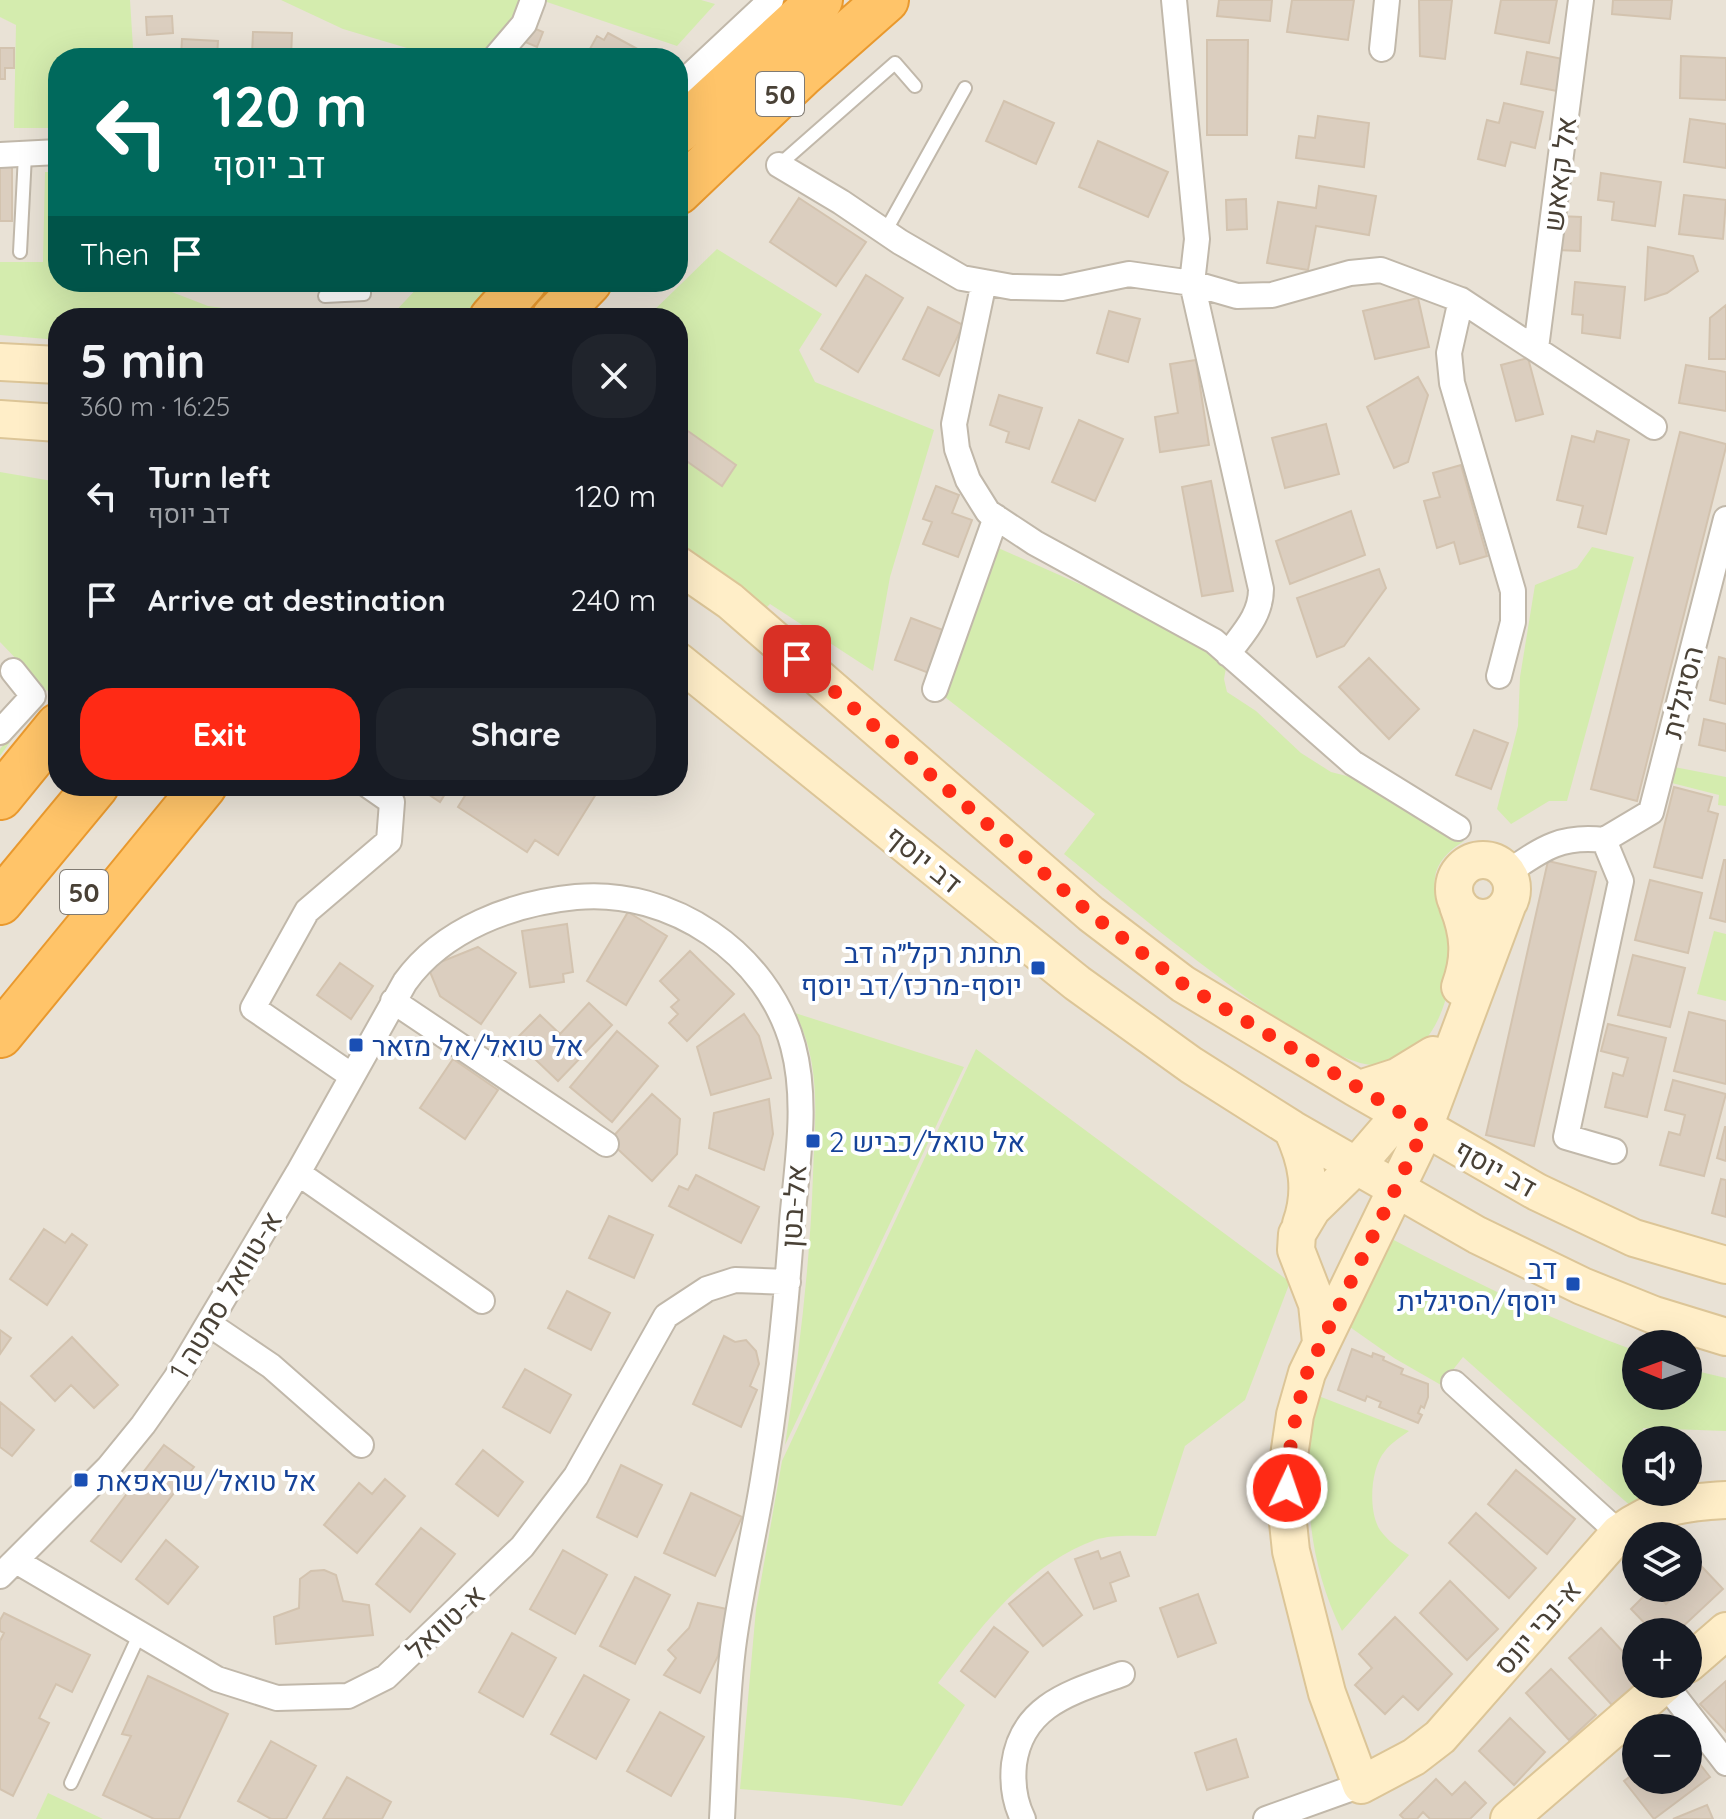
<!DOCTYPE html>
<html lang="en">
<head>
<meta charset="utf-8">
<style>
  :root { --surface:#171b24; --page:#20242c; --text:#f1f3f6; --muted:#9ea1a6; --accent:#ff2a15 }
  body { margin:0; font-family:Quicksand,Heebo,sans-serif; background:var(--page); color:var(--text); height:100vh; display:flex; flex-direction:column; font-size:30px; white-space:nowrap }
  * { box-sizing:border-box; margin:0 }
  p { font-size:26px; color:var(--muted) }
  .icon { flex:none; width:44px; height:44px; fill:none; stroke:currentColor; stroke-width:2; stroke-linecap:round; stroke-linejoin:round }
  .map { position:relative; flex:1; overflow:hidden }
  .sheet { position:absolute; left:48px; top:308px; width:640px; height:488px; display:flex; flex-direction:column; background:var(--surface); border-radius:32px; box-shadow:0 8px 32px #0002 }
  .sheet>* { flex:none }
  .hud { position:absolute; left:48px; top:48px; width:640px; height:244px; border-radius:32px; box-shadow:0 8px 32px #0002; background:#00695c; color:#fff; overflow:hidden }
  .needle { width:52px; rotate:271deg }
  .fabs { position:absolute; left:1622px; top:1330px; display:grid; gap:16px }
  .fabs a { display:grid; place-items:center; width:80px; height:80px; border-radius:50%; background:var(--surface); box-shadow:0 8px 32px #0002; font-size:40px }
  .pin { position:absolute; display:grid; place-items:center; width:68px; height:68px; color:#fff; margin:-34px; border-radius:16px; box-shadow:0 4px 12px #0006 }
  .me { position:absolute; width:88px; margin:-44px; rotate:3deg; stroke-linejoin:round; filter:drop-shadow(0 0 6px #0008) }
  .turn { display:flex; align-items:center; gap:28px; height:168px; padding:0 32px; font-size:36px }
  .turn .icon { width:104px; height:104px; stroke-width:2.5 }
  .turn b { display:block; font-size:56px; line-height:68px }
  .then { display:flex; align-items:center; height:76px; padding:0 32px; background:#0003; gap:16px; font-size:30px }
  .round { display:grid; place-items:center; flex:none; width:84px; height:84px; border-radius:32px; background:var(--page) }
  .head { display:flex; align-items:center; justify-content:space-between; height:136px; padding:0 32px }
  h1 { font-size:48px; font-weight:800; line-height:60px }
  .button { display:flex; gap:16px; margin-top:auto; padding:16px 32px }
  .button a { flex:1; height:92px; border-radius:32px; background:var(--accent); color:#fff; font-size:32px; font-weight:800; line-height:92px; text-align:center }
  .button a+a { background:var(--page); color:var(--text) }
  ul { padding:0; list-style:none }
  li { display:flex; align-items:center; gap:24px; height:104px; padding:0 32px }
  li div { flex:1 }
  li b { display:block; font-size:30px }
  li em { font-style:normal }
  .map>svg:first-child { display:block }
</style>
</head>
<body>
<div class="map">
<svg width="1726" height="1819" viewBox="0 0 1726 1819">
  <rect width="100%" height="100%" fill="#f5f0e8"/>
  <!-- residential -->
  <path fill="#e9e2d6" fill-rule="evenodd" d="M0,0H1726V1819H0ZM58,58H678V282H58ZM58,318H678V786H58ZM1636,1344H1688V1396H1636ZM1636,1440H1688V1492H1636ZM1636,1536H1688V1588H1636ZM1636,1632H1688V1684H1636ZM1636,1728H1688V1780H1636Z"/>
  <!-- green -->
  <path fill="#d4ecae" d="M0,0H130L133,48L163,50V58H58V128H14L16,25L0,17Z
    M281,0H524L507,58H408L407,48L343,29Z
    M541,0H701L715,4L677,46Z
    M45,172H58V282H146L208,306L296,318H58V340L0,335V262H43Z
    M717,249L822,314L799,350L815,382L934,430L890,577L873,671L770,604L762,612L698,556L678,545V318H646Z
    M423,282H502L469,318H389Z
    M0,472L58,482V676L0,756V749L47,691L0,642Z
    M996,547L1138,610L1227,662L1224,679L1227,692L1256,711L1301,753L1331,772L1370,782L1464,841C1452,849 1441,857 1436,872C1430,896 1447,910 1450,930C1459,981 1438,1065 1374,1065C1316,1066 1118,897 1064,854L1095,814L941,694L974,584L985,587Z
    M1592,547L1634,557L1567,801H1549L1511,824L1497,809L1518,726L1520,677L1535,585L1577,568Z
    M1669,766L1726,777V806L1718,805L1719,795L1668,782Z
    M1714,931L1726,934V1001L1697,994Z
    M795,1013L964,1067L785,1445C799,1355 810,1266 813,1175C815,1119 822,1064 795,1013Z
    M976,1049L1290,1282L1245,1400L1185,1446L1156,1536C1137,1536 1112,1534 1095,1540C1026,1565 980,1628 938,1683L965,1705L902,1806L848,1798L740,1789L756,1609L782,1461Z
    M1390,1238C1470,1280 1551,1320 1636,1351V1396H1688V1369L1726,1378V1431L1643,1428L1641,1440H1636V1492H1678L1634,1509L1463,1357L1441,1385L1394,1358L1347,1325Z
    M1316,1395L1409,1431C1401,1437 1391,1443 1385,1451C1370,1468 1368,1512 1380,1530C1388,1541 1398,1548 1409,1555L1342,1631C1305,1557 1302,1475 1316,1395Z
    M48,1793L103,1819H36Z"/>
  <!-- building -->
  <path fill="#dbcebf" stroke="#d3c3af" stroke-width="2" d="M1219,0H1272L1270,21L1217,16Z
    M1292,0H1354L1348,40L1287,32Z
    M1419,0H1452L1445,59L1420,56Z
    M1501,0H1557L1549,43L1495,33Z
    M1613,0H1672L1670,19L1612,14Z
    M172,16L173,33L147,35L146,17Z
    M524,24L543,32L537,47L518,39Z
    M253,32L292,33L291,58H259V55H252Z
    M608,33L643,52L640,58H585L597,36L604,40Z
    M182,39L218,41L217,58H181Z
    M1207,40H1248L1247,135H1207Z
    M0,48H14V68H5V79H0Z
    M1527,52L1563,59L1557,91L1521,84Z
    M1681,56L1726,58V100L1680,98Z
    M1004,101L1054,123L1036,164L986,141Z
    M1504,103L1543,112L1535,148L1511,142L1505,166L1478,159L1487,120L1499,123Z
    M1318,116L1369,123L1364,167L1296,158L1299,136L1315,138Z
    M1690,119L1726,124V168L1684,162Z
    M1098,141L1168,172L1148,217L1079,187Z
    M0,161H12V221H0Z
    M1601,173L1661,182L1655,226L1612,220L1614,202L1598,200Z
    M1319,186L1376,196L1369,235L1316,226L1308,270L1267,263L1278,202L1316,208Z
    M1684,195L1726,200L1723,239L1679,234Z
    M799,198L866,242L836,286L770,242Z
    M1246,199L1247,229L1227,230L1226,200Z
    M1559,216L1581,217L1580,251L1557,250Z
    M1648,247L1693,256L1698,271L1667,293L1645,300Z
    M866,275L903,298L858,372L821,349Z
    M1575,282L1625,287L1620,338L1582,333L1583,315L1572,314Z
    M1418,298L1429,347L1375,359L1363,311Z
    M1726,305V359H1709L1710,318Z
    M928,307L963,325L939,376L903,359Z
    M1109,311L1140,319L1128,362L1097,353Z
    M1528,358L1543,414L1516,421L1501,365Z
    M1196,360L1209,445L1160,452L1155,417L1178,413L1170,364Z
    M1686,365L1726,372V411L1679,403Z
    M1418,377L1428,395L1408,462L1394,468L1367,407Z
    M999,395L1042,408L1029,449L1006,442L1009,432L990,425Z
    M1079,420L1123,439L1095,501L1052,482Z
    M678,424L736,465L722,486L678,455Z
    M1326,424L1339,474L1285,488L1272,438Z
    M1597,431L1629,440L1606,534L1578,527L1583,506L1557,500L1572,436L1594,442Z
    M1680,432L1726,444V447L1637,801L1591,789Z
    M1461,465L1487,556L1460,564L1454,542L1437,548L1424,501L1440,497L1433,473Z
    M1211,481L1233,591L1202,596L1182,487Z
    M936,486L959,495L952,513L972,520L958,557L923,544L932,522L923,519Z
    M1351,511L1365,555L1290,584L1276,541Z
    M1379,569L1386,588L1344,646L1317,657L1297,598Z
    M911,618L951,633L934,675L895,660Z
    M1719,657L1726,659V704L1710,700Z
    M1369,658L1419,709L1389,739L1339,687Z
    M1704,719L1726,724V751L1699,745Z
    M1474,730L1508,743L1491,789L1456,775Z
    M416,786H450L440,802Z
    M471,786H601L558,855L535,840L527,852L458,807Z
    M1674,787L1712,797L1708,811L1718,814L1702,878L1654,867Z
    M1724,860H1726V922L1710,918Z
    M1548,861L1596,872L1534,1146L1486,1135Z
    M1650,880L1702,893L1688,953L1635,940Z
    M628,912L667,936L626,1005L587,981Z
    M567,924L573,972L563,974L564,982L530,987L522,931Z
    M478,947L516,973L481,1024L440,996L428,967Z
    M690,951L734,994L687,1041L669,1023L678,1014L671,1007L679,1000L660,981Z
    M1633,955L1685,968L1670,1027L1618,1015Z
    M340,963L373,986L351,1019L317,995Z
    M589,1003L612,1025L558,1081L515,1040L540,1015L560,1034Z
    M1689,1012L1726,1021V1084L1674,1071Z
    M744,1014L759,1036L771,1078L711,1095L697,1047Z
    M1608,1024L1666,1038L1647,1117L1605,1107L1613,1073L1623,1076L1628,1058L1601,1051Z
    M617,1031L658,1066L612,1122L570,1087Z
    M453,1059L498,1090L465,1139L420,1108Z
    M1673,1080L1726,1094L1704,1176L1660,1165L1669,1132L1680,1135L1685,1115L1665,1110Z
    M652,1094L680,1119L677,1154L652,1181L609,1141Z
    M769,1099L773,1134L764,1170L709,1148L714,1113Z
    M1725,1127H1726V1161L1717,1158Z
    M696,1175L759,1207L741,1243L669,1206L679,1186L688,1190Z
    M1721,1179L1726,1180V1217L1712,1213Z
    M609,1216L653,1235L634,1278L589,1258Z
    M44,1229L65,1243L72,1234L87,1245L47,1305L10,1279Z
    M567,1291L610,1313L591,1350L548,1328Z
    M0,1330L11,1338L0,1354Z
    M724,1336L735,1342L746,1340L756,1351L759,1364L750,1386L757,1390L741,1427L693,1404Z
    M72,1337L118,1385L94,1408L71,1385L55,1401L31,1376Z
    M1352,1349L1372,1357L1373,1353L1384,1357L1383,1360L1403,1369L1401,1374L1428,1384V1397L1424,1408L1421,1406L1418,1413L1422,1415L1418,1423L1379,1407L1381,1402L1367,1396L1365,1401L1338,1390Z
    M525,1369L571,1395L550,1433L503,1407Z
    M0,1402L34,1430L12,1456L0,1447Z
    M164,1445L194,1467L121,1562L91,1541Z
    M483,1450L523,1482L498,1516L456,1484Z
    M621,1465L662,1485L637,1537L597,1517Z
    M1516,1470L1575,1519L1547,1554L1488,1504Z
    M385,1479L405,1496L357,1553L324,1525L359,1483L372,1494Z
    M691,1493L742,1517L715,1576L664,1553Z
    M1476,1513L1536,1568L1509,1598L1449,1543Z
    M421,1528L455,1554L410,1612L376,1584Z
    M166,1540L198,1567L168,1604L136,1579Z
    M563,1550L607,1575L575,1634L530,1609Z
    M1098,1551L1101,1559L1120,1552L1129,1576L1110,1583L1116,1601L1094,1609L1075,1559Z
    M1688,1552L1723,1589L1677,1632H1653L1631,1609L1652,1588L1666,1604L1681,1590L1680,1588H1688Z
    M324,1570L336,1575L343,1601L369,1605L373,1635L276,1644L274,1617L299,1608L300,1579L311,1571Z
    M1048,1572L1082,1615L1043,1646L1009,1604Z
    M635,1577L670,1595L635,1664L600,1646Z
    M1450,1581L1498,1629L1467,1660L1420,1613Z
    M1198,1594L1216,1643L1178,1657L1160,1608Z
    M698,1603L727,1609L718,1656L700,1693L664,1675L676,1658L668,1650L689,1628Z
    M4,1613L90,1655L72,1692L56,1684L39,1718L49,1723L13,1796L0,1789V1641L4,1633L0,1631V1620Z
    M1395,1617L1452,1674L1418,1710L1403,1696L1385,1714L1355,1685L1372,1668L1359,1654Z
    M994,1627L1028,1652L995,1697L961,1671Z
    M1601,1628L1636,1666V1684L1612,1705L1569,1658Z
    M512,1633L556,1658L523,1717L479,1692Z
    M1551,1669L1596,1715L1569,1740L1526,1693Z
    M584,1675L629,1700L596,1759L551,1734Z
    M148,1676L228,1714L179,1819H154L103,1795L131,1736L122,1734Z
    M1726,1681V1732L1700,1704Z
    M660,1712L704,1737L671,1796L627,1771Z
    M1510,1718L1545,1752L1514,1785L1479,1751Z
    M1236,1739L1248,1777L1207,1790L1195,1753Z
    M271,1741L316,1766L286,1819H271L238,1801Z
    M1688,1749L1710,1777L1654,1819L1624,1781L1636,1772V1780H1688Z
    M347,1777L391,1802L382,1819H323Z
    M1436,1779L1452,1795L1465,1782L1486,1803L1470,1819H1430L1423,1812L1417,1819H1404L1400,1815Z
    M1707,1805L1713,1819H1673Z"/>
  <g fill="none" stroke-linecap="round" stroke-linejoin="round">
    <!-- lane casing -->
    <g stroke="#c1b8aa" stroke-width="16">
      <path id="lane" d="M779,165L895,63L915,86
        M885,232L965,88
        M20,252L25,155
        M325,296L364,294V282
        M71,1783L140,1633"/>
    </g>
    <!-- street casing -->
    <g stroke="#c1b8aa" stroke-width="28">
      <path id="street" d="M1174,0L1197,239L1192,283L1261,589C1261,616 1243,633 1228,654
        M1382,49L1387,0
        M495,58L524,24L533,0
        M678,87L771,0
        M0,155L58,152
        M779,165L841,202L900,242L962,278L1012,287L1062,288L1129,274L1192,283L1237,296L1272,295L1350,273L1381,270L1461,300L1654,427
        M984,282L954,424L957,449L968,480L988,512L1035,543L1214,641L1353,763L1458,828
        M1461,300L1449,353L1452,383L1513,591V622L1499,676
        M1536,348L1581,0
        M935,689L996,517
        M0,732L33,696L13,671
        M1507,873C1542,849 1560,835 1604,840
        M393,1001L606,1144
        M352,1076L253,1008L307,911L389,841L392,802L369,786
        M1614,1151L1566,1137L1621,881L1604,840L1651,812L1726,519
        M298,1173L482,1301
        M209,1324L271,1366L361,1445
        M1454,1383L1619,1533
        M16,1561L217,1679L277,1698L348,1696L386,1677L522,1547L576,1476L666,1316L707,1289L735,1280L788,1282
        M0,1576L108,1468L143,1425L176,1378L298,1173L405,982C443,929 513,903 576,897C671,888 768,953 793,1046C808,1102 797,1164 792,1222C786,1308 777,1395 763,1480C754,1536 740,1592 733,1648C726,1705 725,1762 722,1819
        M1665,1684L1726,1763
        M1023,1819C1014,1801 1012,1784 1014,1764C1022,1704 1073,1692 1122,1674
        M1266,1819L1361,1785"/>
    </g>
    <!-- secondary casing -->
    <g stroke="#dcc597" stroke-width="40">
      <path id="secondary" d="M0,362L58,365
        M0,419L58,423
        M678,565L730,601L1091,914L1183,984L1356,1088L1537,1192L1634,1238L1726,1265
        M678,661L1077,983L1191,1065L1292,1129L1477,1235L1582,1286L1654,1315L1726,1337
        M1454 889a29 29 0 1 1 58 0a29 29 0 1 1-58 0Z
        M1458,906C1469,934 1471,957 1460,987
        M1507,906L1417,1146L1307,1373L1295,1415L1288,1463L1287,1513L1291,1551L1327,1693L1361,1785L1414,1757L1440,1737L1619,1533C1655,1507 1682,1502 1726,1500
        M1366,1087L1397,1077L1433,1055
        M1292,1129C1307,1161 1313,1190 1301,1224
        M1321,1342L1317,1304L1296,1250L1297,1234L1312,1209L1356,1166L1387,1130L1411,1095
        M1688,1664L1726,1631
        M1509,1819L1665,1684"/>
    </g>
    <!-- highway casing -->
    <g stroke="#e9992e" stroke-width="48">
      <path id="highway" d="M678,131L820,0
        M678,192L801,75L886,0
        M492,318L524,282
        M554,318L589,282
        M0,797L58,726
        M0,902L96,786
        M0,1035L204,786"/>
    </g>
    <!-- lane -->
    <use href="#lane" stroke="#fff" stroke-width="12"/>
    <!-- street -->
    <use href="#street" stroke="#fff" stroke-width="24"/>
    <!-- secondary -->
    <use href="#secondary" stroke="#ffeec8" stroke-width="36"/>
    <!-- highway -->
    <use href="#highway" stroke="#ffc469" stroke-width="44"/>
  </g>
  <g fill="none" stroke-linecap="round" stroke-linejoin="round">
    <!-- route -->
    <path stroke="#ff2a15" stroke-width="14" stroke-dasharray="0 25.2" d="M797,659L1091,914L1183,984L1425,1127L1307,1373C1296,1411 1288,1448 1287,1488"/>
  </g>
  <!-- markers -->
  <g fill="#1a4fb4" stroke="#fff" stroke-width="3">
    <rect x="1030" y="960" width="16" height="16" rx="4"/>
    <rect x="348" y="1037" width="16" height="16" rx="4"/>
    <rect x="805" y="1133" width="16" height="16" rx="4"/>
    <rect x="1565" y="1276" width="16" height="16" rx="4"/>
    <rect x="73" y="1472" width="16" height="16" rx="4"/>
  </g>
  <g text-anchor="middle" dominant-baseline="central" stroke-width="8" stroke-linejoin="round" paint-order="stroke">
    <!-- shield labels -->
    <g fill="#fff" stroke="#807a72" stroke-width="2">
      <rect x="756" y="72" width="48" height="44" rx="6"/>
      <rect x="60" y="870" width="48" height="44" rx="6"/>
    </g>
    <g font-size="26" font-weight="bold" fill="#494136">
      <text x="780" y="94">50</text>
      <text x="84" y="892">50</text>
    </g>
    <!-- street labels -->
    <g font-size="28" fill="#494136" stroke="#fff">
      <text transform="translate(1559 174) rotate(-83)">אל קאאש</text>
      <text transform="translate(1682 692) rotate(-76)">הסיגלית</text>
      <text transform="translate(924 859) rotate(39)">דב יוסף</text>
      <text transform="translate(1496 1168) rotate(29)">דב יוסף</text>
      <text transform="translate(793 1206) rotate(-86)">אל-בטן</text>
      <text transform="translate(225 1295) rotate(-59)">א-טוואל סמטה 1</text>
      <text transform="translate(445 1622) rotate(-43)">א-טוואל</text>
      <text transform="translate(1537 1627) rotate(-49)">א-נבי יונס</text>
    </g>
    <!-- transit labels -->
    <g font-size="28" fill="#164399" stroke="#fff" text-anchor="start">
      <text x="1022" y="952" text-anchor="end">תחנת רקל״ה דב<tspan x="1022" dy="32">יוסף-מרכז/דב יוסף</tspan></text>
      <text x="372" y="1045">אל טואל/אל מזאר</text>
      <text x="829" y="1141">אל טואל/כביש 2</text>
      <text x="1557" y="1268" text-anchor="end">דב<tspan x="1557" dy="32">יוסף/הסיגלית</tspan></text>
      <text x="97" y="1480">אל טואל/שראפאת</text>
    </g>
  </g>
</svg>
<div class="fabs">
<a><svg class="needle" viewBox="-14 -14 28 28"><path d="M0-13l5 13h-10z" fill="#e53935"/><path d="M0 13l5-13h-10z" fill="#9ea1a6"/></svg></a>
<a><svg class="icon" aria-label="sound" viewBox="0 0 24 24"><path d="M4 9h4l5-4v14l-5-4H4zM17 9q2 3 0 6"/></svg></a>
<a><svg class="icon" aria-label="layers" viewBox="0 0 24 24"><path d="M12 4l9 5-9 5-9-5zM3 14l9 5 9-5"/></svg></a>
<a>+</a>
<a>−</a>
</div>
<div class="pin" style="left:797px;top:659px;background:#d93025"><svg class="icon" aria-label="arrive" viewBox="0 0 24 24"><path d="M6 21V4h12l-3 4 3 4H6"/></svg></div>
<svg class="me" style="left:1287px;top:1488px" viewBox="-20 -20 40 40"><circle r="17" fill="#ff2a15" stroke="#fff" stroke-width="3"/><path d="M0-11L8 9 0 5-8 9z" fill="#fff"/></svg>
<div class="hud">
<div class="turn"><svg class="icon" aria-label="left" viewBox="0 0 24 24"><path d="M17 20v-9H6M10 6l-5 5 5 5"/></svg><div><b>120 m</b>דב יוסף</div></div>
<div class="then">Then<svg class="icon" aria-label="arrive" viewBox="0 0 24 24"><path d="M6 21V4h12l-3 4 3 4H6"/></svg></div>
</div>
<section class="sheet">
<div class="head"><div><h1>5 min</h1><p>360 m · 16:25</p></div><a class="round"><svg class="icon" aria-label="close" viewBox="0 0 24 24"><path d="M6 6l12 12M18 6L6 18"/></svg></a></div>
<ul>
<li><svg class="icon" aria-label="left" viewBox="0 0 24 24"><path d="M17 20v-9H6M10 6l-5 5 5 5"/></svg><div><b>Turn left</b><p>דב יוסף</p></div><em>120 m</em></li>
<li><svg class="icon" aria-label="arrive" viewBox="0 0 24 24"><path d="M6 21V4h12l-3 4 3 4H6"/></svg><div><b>Arrive at destination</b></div><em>240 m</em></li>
</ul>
<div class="button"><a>Exit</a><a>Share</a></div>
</section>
</div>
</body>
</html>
